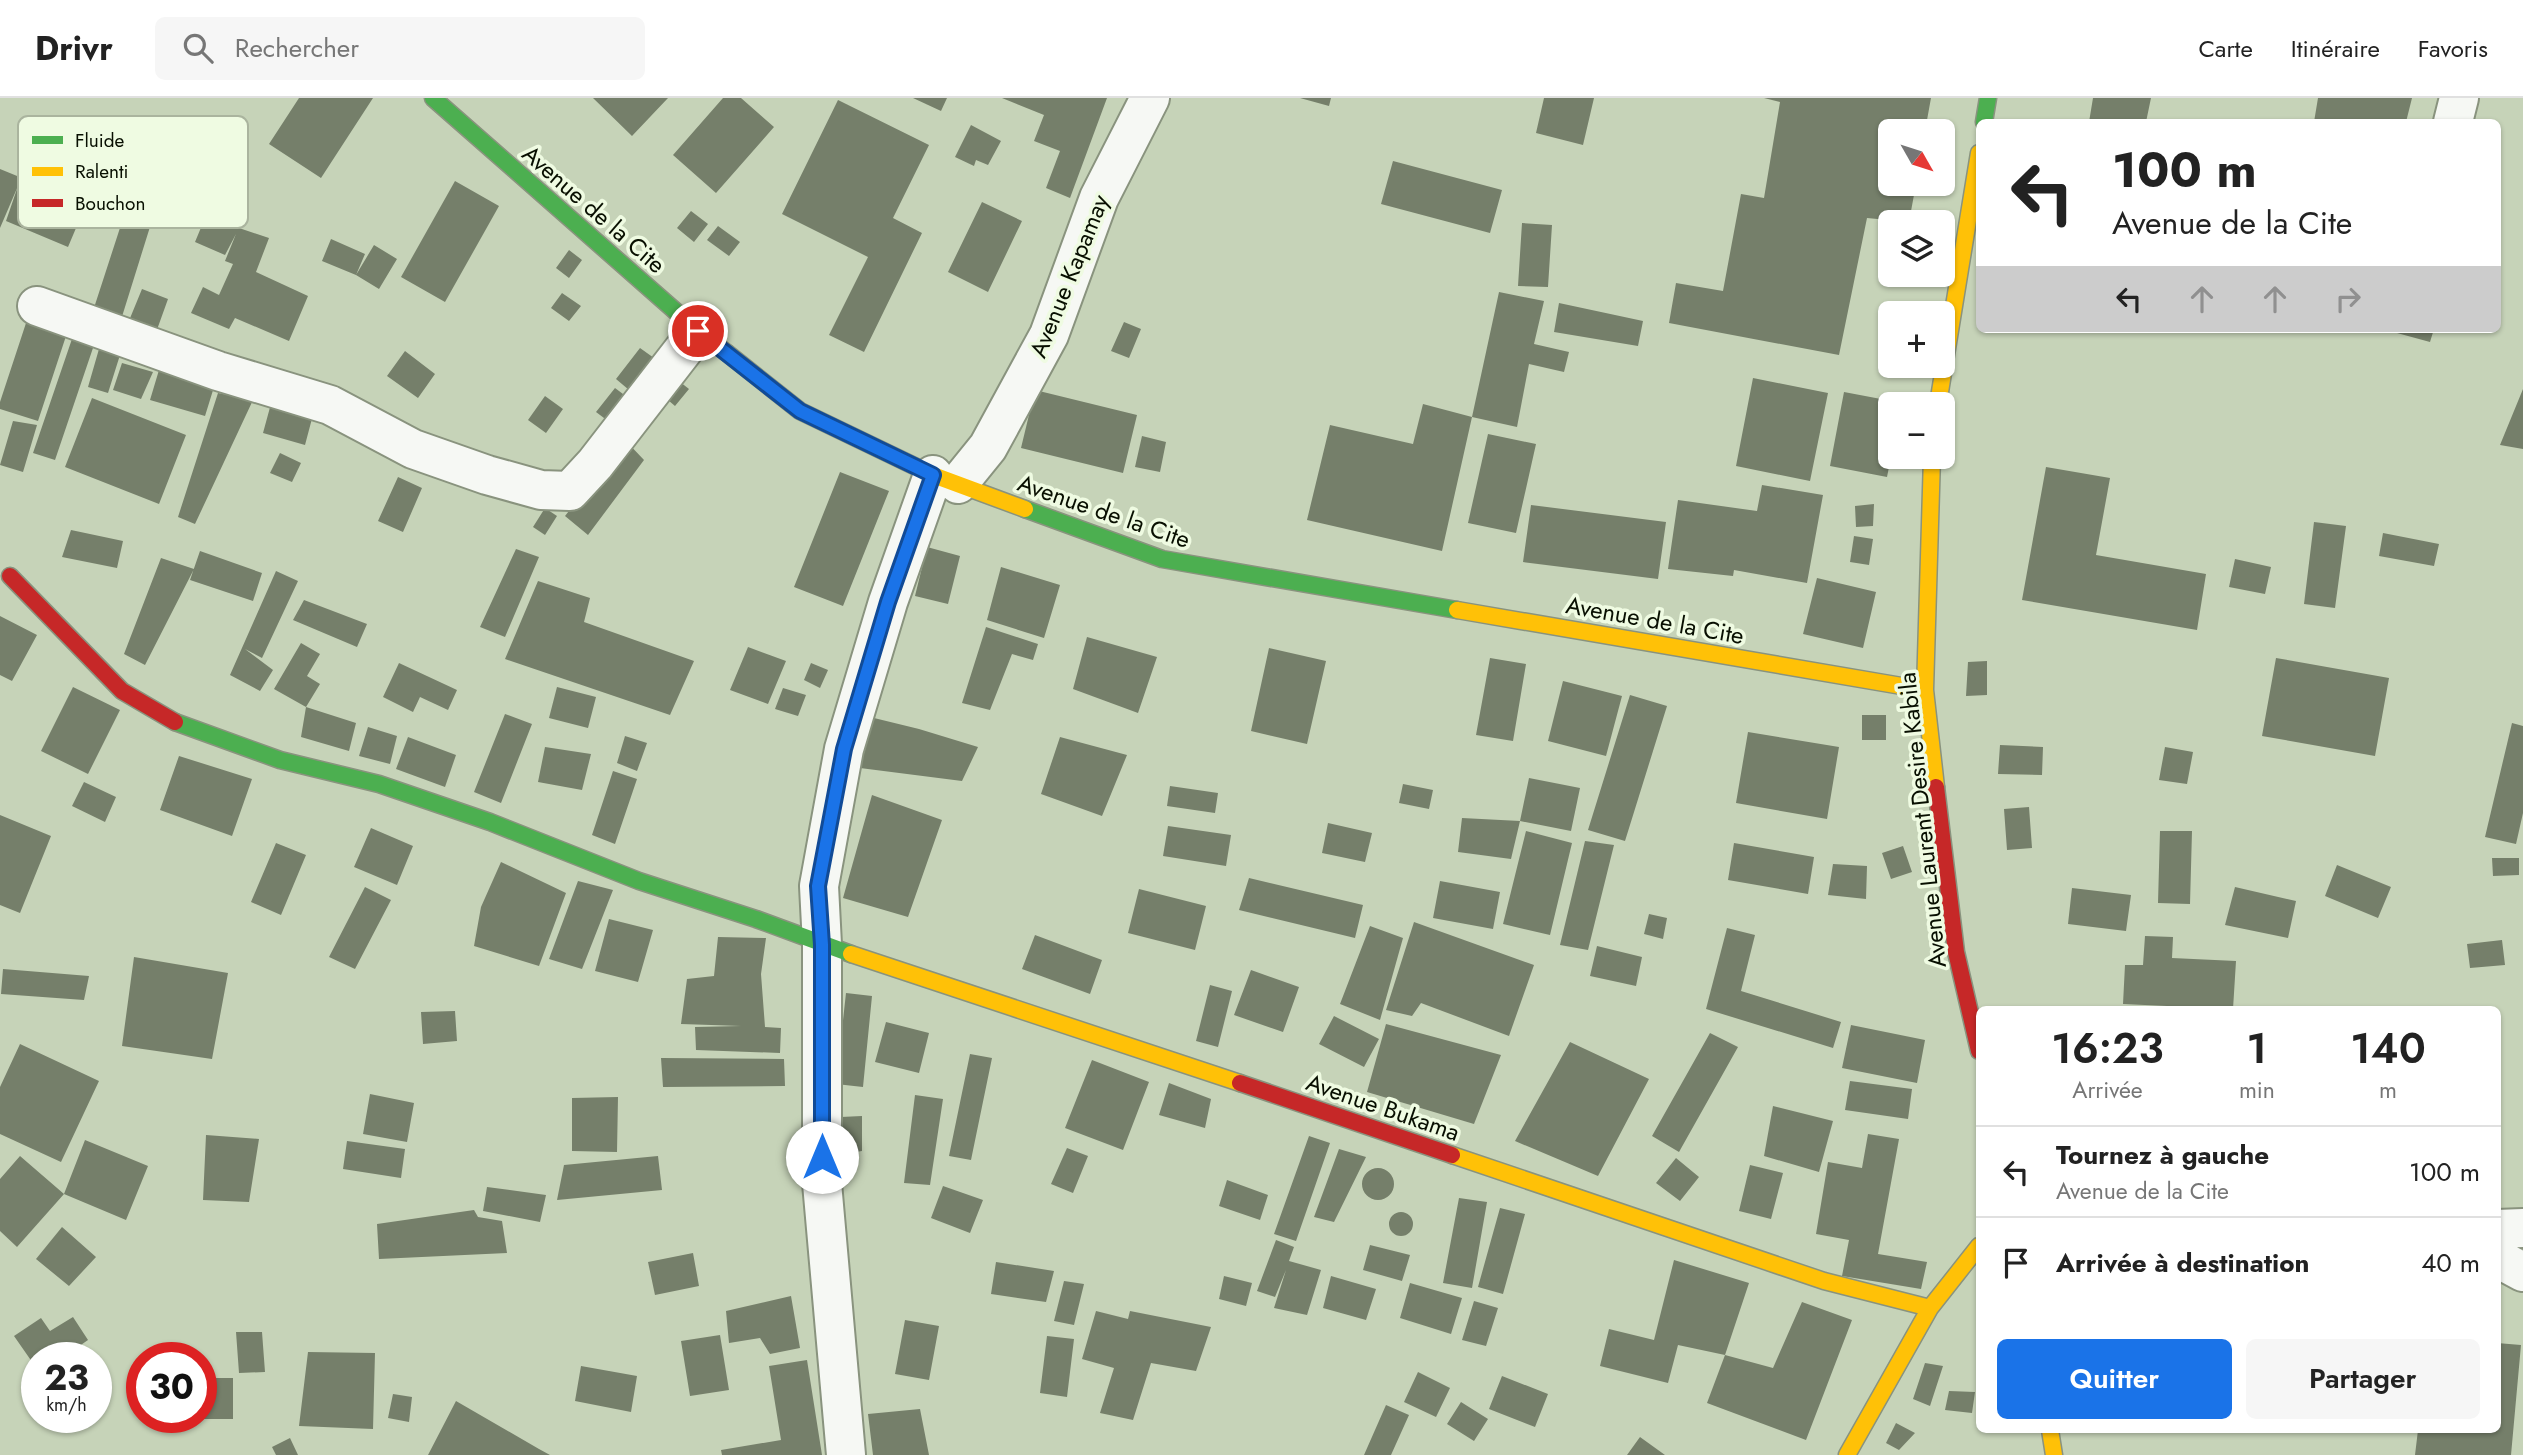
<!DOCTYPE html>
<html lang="fr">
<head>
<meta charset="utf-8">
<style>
  :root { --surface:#fff; --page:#f6f6f6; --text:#222; --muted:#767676; --line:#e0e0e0; --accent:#1a73e8 }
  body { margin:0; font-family:Jost,sans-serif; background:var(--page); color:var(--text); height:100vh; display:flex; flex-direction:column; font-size:26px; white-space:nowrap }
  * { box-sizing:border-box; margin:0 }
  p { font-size:23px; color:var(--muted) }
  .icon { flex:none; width:38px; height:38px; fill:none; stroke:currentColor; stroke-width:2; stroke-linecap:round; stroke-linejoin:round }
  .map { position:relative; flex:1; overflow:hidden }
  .sheet { position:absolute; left:1976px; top:908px; width:525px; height:427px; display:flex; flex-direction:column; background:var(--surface); border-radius:10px; box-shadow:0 2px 5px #0004 }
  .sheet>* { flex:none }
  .guide { position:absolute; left:1976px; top:21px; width:525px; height:214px; border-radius:10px; box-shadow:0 2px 5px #0004; background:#fff; color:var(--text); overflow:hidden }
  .needle { width:46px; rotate:129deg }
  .tools { position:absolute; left:1878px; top:21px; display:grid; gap:14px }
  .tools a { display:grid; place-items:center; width:77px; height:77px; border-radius:10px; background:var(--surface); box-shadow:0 2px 5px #0004; font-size:35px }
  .speed { position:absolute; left:21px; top:1244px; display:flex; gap:14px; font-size:35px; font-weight:700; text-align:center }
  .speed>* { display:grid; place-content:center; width:91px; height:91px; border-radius:50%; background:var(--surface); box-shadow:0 2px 5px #0004; line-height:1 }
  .speed small { font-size:18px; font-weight:400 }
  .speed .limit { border:10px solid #d22; background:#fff; color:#111 }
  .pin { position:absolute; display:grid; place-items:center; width:60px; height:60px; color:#fff; margin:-30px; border:4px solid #fff; border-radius:50%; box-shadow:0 2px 7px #0007 }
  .me { position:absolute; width:77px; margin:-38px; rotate:0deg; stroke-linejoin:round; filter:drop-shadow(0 0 5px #0008) }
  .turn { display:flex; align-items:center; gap:24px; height:147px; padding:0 21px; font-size:32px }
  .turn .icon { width:91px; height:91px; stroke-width:2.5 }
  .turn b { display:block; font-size:49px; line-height:60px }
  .lanes { display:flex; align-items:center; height:66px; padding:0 21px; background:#0003; justify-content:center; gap:35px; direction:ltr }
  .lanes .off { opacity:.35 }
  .eta { display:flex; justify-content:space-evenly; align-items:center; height:119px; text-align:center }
  .eta b { font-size:42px; font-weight:600; line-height:49px }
  .action { display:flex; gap:14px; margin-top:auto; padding:14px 21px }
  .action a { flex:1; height:80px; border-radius:10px; background:var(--accent); color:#fff; font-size:28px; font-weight:600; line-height:80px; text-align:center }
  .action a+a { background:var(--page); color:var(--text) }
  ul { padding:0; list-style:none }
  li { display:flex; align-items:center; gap:21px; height:91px; padding:0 21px; border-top:2px solid var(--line) }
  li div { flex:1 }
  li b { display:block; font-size:26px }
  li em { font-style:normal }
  header { display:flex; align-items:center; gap:42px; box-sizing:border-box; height:98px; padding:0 35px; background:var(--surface); border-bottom:2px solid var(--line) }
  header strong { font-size:33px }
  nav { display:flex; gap:38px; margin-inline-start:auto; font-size:24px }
  .search { width:490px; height:63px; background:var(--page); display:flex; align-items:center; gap:18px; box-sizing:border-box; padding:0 24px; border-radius:10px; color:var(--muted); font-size:26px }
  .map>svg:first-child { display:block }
</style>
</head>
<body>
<header>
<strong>Drivr</strong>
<div class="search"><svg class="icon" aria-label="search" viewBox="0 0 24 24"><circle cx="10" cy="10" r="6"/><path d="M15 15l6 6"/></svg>Rechercher</div>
<nav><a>Carte</a><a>Itinéraire</a><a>Favoris</a></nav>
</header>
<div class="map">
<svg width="2523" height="1357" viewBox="0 0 2523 1357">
  <rect width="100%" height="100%" fill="#c6d3b8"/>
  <!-- building -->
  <path fill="#757f6a" d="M299,0H373L321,80L269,46Z
    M593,0H668L632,38Z
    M723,0H741L774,29L716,95L673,57Z
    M913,0H947L941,13Z
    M1002,0H1107L1070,100L1046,90L1060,53L1034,43L1044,17Z
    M1300,0H1331L1329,8Z
    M1544,0H1594L1583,47L1536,35Z
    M1764,0H1931L1925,33H1890V86H1916L1909,124L1867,120L1839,257L1669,225L1676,185L1723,193L1741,96L1764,100L1780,4Z
    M2093,0H2151L2146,24H2089Z
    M2318,0H2412L2406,24H2314Z
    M838,2L929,47L893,120L922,135L864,254L829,237L868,159L782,116Z
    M971,27L1001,43L988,67L976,62L974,68L955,59Z
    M145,53L194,70L181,108L159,100L120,225L92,216Z
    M1393,63L1502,92L1490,135L1381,106Z
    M0,71L22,80L28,71L90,97L68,149L6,123L18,88L0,130Z
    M455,83L499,108L445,204L401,179Z
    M212,103L242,116L239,130L269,140L256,174L308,198L289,243L235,220L229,231L191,215L203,189L219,197L233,166L225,163L236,136L225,157L195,144Z
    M982,104L1022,123L988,194L948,174Z
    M691,113L708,126L694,144L677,130Z
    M1522,125L1552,127L1548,189L1518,188Z
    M718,128L740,144L729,158L707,142Z
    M331,141L365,156L356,177L374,147L397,161L379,191L356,177L322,163Z
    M569,152L582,162L569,180L556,170Z
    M142,191L168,201L154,240L126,230Z
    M1499,194L1544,203L1534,246L1569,254L1564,274L1529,266L1517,329L1472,319Z
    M562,195L581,208L569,223L551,210Z
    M1559,205L1643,223L1638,248L1554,234Z
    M27,222L67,235L38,323L0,311V304Z
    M1124,224L1141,231L1129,260L1111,253Z
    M2398,231H2434L2430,244L2397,235Z
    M73,238L94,247L55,362L33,355Z
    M640,250L661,265L635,297L616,281Z
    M99,251L120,257L108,295L88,289Z
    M405,253L435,276L418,300L387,278Z
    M122,265L153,274L141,301L113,292Z
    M159,272L214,289L205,318L150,302Z
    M675,280L689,291L675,308L661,296Z
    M1753,280L1828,295L1810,383L1736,368Z
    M615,290L631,302L612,326L596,314Z
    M2523,291V351L2500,347Z
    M1035,292L1137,317L1123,375L1021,350Z
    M1844,294L1902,305L1890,306L1891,359L1887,379L1830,368Z
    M218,295L253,302L195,426L178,419Z
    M545,298L563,311L546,335L528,322Z
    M92,300L186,337L159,406L65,369Z
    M272,302L314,313L305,347L263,335Z
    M1423,306L1472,319L1442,453L1307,422L1330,327L1413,346Z
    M13,323L37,327L23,374L0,367Z
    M1488,336L1536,346L1516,435L1468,425Z
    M1142,338L1166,344L1160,374L1135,369Z
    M625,342L644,362L588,437L565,418Z
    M280,355L301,365L292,384L270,375Z
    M2046,369L2110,380L2096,457L2206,476L2197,532L2022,502Z
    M840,374L889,393L843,508L794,489Z
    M398,379L422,390L403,434L378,423Z
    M1762,387L1823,397L1807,485L1734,472L1733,478L1668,471L1678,402L1757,413Z
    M1874,406L1873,428L1856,429L1855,408Z
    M1531,407L1666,424L1658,481L1523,464Z
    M545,410L557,418L545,437L533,429Z
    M2314,424L2346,428L2335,510L2304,506Z
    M71,432L123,443L117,470L62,459Z
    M2383,435L2439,446L2434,468L2379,458Z
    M1854,438L1873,441L1869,467L1850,464Z
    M927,449L960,458L948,506L915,498Z
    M516,451L539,459L505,539L480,529Z
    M200,453L262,475L253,503L190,482Z
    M161,460L194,471L145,567L124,556Z
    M2235,461L2271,469L2265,496L2229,489Z
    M1001,469L1060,487L1044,540L987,522Z
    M276,473L298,483L262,560L245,551L273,572L260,593L230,577Z
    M1817,480L1876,494L1863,550L1803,536Z
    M538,483L590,500L584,524L694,563L670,617L505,561Z
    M304,502L367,526L357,549L293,522Z
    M0,518L37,537L12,583L0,577Z
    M986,529L1038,546L1033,562L1012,556L990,612L962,605Z
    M1087,539L1157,559L1138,615L1073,591Z
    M301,545L320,556L307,578L320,586L306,609L274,591Z
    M748,549L786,563L768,606L730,592Z
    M1269,550L1326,563L1307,646L1251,633Z
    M1490,560L1526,566L1513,643L1476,637Z
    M2276,560L2389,580L2375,658L2262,638Z
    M1987,563V597L1966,598L1968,564Z
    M399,565L457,592L448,612L420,599L413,614L383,599Z
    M811,565L828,572L820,590L804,582Z
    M1563,583L1622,598L1606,658L1548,643Z
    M73,589L120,612L88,676L41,653Z
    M557,589L596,599L588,630L549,620Z
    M783,590L806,597L798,618L775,611Z
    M1630,597L1667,608L1625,743L1588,732Z
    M306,609L356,625L349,653L301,639Z
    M505,616L532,626L501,705L474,694Z
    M1862,617H1886V642H1862Z
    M874,620L919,631L978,649L962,683L860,670Z
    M2512,625L2523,628V715L2516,746L2485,739Z
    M368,629L397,638L390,666L359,658Z
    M1748,634L1839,649L1827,721L1736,705Z
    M625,638L647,645L637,673L617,665Z
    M408,639L456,657L445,689L396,671Z
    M1060,639L1127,657L1102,718L1041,696Z
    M2000,647L2043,649L2042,677L1998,676Z
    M545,649L591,656L582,692L538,684Z
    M2165,649L2193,654L2187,686L2159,682Z
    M179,658L252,681L232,738L160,712Z
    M613,673L637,681L615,746L592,737Z
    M1529,680L1580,690L1571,733L1520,723Z
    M84,684L116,699L105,724L72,708Z
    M1403,686L1433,692L1429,711L1399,705Z
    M1170,688L1218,695L1215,715L1167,708Z
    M872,697L942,722L908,819L843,800Z
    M2029,709L2032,750L2007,752L2004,711Z
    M0,717L51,738L20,815L0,807Z
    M1462,720L1520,723L1511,761L1458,754Z
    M1328,725L1372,735L1365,764L1322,755Z
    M1168,728L1231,737L1226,768L1163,758Z
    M371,730L413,748L397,787L354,769Z
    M1526,733L1572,745L1550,837L1503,826Z
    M2160,733H2192L2190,806L2158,805Z
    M1585,743L1614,747L1588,852L1560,847Z
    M276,745L306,757L281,817L251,804Z
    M1734,745L1814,759L1808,796L1728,782Z
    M1903,748L1912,774L1891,781L1882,755Z
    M2492,760H2519V777L2493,778Z
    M501,764L566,795L539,868L474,848L481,809Z
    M1833,766L1867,768L1866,801L1828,797Z
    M2337,767L2391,789L2378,820L2325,798Z
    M1249,780L1363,807L1355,840L1239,812Z
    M578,783L613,792L582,871L549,861Z
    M1440,783L1500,794L1493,831L1433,820Z
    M365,789L391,802L355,871L329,859Z
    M2235,789L2296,803L2288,840L2225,827Z
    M2072,790L2131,797L2126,833L2068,826Z
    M1139,791L1206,808L1195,852L1128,835Z
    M1649,816L1667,820L1663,841L1644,836Z
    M609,821L653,832L638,884L595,873Z
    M1414,824L1534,867L1509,938L1421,905L1412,918L1386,912Z
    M1370,828L1403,840L1380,922L1340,906Z
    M1727,830L1755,837L1741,893L1841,924L1833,950L1706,911Z
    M1035,837L1102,862L1090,896L1022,871Z
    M2145,838L2173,839L2172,860L2236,863L2233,911L2123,906L2125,867H2143Z
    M718,839L766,840L761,876L765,929L781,930L780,955L696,952L695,929L741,928L681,926L687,881L714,878Z
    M2502,842L2505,867L2470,870L2467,846Z
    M1597,848L1642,859L1636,888L1590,878Z
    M134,859L228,875L212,961L122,948Z
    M3,871L89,878L84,902L1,896Z
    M1251,872L1299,889L1283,934L1234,917Z
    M1210,887L1232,893L1218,949L1196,943Z
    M846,895L872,898L863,989L836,986Z
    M455,913L457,943L423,946L421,914Z
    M1334,918L1379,941L1364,969L1319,946Z
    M886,924L929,935L919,975L875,964Z
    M1386,926L1501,957L1474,1026L1367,994Z
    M1851,927L1925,942L1917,985L1842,970Z
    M1710,935L1738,949L1679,1054L1652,1038Z
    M1570,944L1649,981L1598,1078L1515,1043Z
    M20,946L99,983L61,1064L0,1036V989Z
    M970,956L992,960L971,1062L949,1058Z
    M661,960L784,961L785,988L663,989Z
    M1092,962L1149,984L1123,1052L1065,1030Z
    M1850,983L1912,991L1908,1021L1845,1012Z
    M1169,985L1211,1001L1205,1030L1159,1017Z
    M370,996L414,1005L407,1044L363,1036Z
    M915,997L943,1001L930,1087L904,1085Z
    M618,999L617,1054L572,1053V1000Z
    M1773,1008L1833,1023L1819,1074L1764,1058Z
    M862,1018V1053L843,1056L841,1019Z
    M1868,1036L1899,1041L1878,1156L1927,1164L1921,1191L1842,1178L1849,1142L1816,1136L1828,1064L1862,1070Z
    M206,1037L259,1041L249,1104L203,1102Z
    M1309,1038L1330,1045L1296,1143L1274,1136Z
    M85,1042L148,1068L126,1122L64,1096Z
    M347,1043L405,1051L401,1080L343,1071Z
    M1067,1050L1088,1058L1073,1095L1051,1086Z
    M1339,1051L1366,1059L1334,1124L1314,1119Z
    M20,1058L64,1096L17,1149L0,1133V1081Z
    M658,1058L662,1092L557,1102L564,1067Z
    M1676,1060L1699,1079L1680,1103L1656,1085Z
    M1750,1067L1783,1075L1771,1121L1739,1113Z
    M1362 1086a16 16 0 1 1 32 0a16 16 0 1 1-32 0Z
    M1227,1082L1268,1097L1260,1122L1219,1108Z
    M943,1088L983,1102L970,1135L931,1120Z
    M487,1089L546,1097L540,1124L483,1113Z
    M1459,1100L1487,1104L1472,1190L1443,1185Z
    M1500,1110L1525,1116L1503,1196L1478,1189Z
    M474,1112L478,1119L502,1123L507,1155L379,1161L377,1126Z
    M1389 1126a12 12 0 1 1 24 0a12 12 0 1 1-24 0Z
    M62,1129L96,1159L69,1188L36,1161Z
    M1276,1142L1294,1149L1289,1163L1321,1172L1307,1217L1274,1210L1286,1172L1275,1199L1257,1193Z
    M1370,1147L1410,1157L1402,1183L1363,1172Z
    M693,1155L699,1188L655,1197L648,1164Z
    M1674,1162L1749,1185L1725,1257L1678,1247L1668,1285L1600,1268L1609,1231L1654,1242Z
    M996,1164L1054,1173L1046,1204L991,1196Z
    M1224,1178L1252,1185L1246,1208L1219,1201Z
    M1331,1178L1376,1191L1366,1222L1323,1210Z
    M1064,1183L1084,1186L1074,1227L1054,1223Z
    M1410,1185L1462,1200L1451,1236L1400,1220Z
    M791,1198L800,1250L770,1256L760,1240L729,1245L726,1213Z
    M1474,1203L1498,1210L1486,1248L1462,1242Z
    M1802,1204L1852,1222L1806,1342L1707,1305L1725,1257L1773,1270Z
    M1096,1213L1128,1221L1130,1213L1211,1229L1196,1273L1151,1265L1133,1322L1100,1315L1114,1270L1082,1261Z
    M73,1219L88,1242L62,1260H37V1271L14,1238L41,1220L50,1233Z
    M905,1222L939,1228L929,1282L895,1276Z
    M236,1234H262L265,1274L239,1275Z
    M720,1237L729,1292L690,1298L681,1243Z
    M1047,1238L1074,1241L1067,1299L1040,1295Z
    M2497,1245L2521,1247L2511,1357H2415L2418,1332H2497Z
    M308,1254L375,1255L373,1331L299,1328Z
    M807,1262L822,1357H722L721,1352L781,1342L769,1268Z
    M1925,1265L1943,1268L1930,1308L1913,1301Z
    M581,1268L637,1278L631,1314L575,1303Z
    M1418,1274L1450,1290L1436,1319L1404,1304Z
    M1502,1278L1548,1296L1535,1329L1489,1311Z
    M201,1280H233V1321H201Z
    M1949,1293L1975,1294L1972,1315L1945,1312Z
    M393,1296L412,1299L409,1324L388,1320Z
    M456,1303L539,1351L550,1357H428Z
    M1461,1304L1488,1321L1474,1343L1447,1326Z
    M1386,1307L1409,1317L1391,1357H1364Z
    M920,1311L929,1357H873L868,1316Z
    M1896,1325L1915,1335L1899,1352L1886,1345Z
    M1640,1339L1665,1357H1627Z
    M290,1340L298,1357H276L272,1349Z"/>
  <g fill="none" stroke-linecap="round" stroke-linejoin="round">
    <!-- street casing -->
    <g stroke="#89937e" stroke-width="42">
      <path id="street" d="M2453,24L2459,0
        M37,208L218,273L330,307L413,351L487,377L541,392L570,393L595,366L698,233
        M958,386L988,349L1049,237L1099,100L1150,0
        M2497,1131L2523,1130
        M2497,1160L2523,1174
        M846,1357L822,1085V847L819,788L844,651L888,504L933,377"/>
    </g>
    <!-- fast casing -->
    <g stroke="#89937e" stroke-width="19">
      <path id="fast" d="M433,0L698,233L727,255
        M1984,24L1988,0
        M1025,411L1162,461L1457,512
        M175,624L280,662L379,686L490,724L639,783L756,821L851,856"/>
    </g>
    <!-- slow casing -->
    <g stroke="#89937e" stroke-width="19">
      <path id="slow" d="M727,255L800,313L933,377L1025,411
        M1938,306L1979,55
        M1932,359L1925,592L1936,689
        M1457,512L1925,592
        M851,856L1240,985
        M1452,1057L1824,1183L1930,1210
        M2050,1332L2054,1357
        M1847,1357L1930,1210L1979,1148"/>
    </g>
    <!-- jam casing -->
    <g stroke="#89937e" stroke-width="19">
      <path id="jam" d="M10,478L122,593L175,624
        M1936,689L1956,854L1979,953
        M1240,985L1452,1057"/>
    </g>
    <!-- street -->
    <use href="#street" stroke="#f6f8f4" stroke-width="38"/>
    <!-- fast -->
    <use href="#fast" stroke="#4caf50" stroke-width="16"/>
    <!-- slow -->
    <use href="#slow" stroke="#ffc107" stroke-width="16"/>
    <!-- jam -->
    <use href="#jam" stroke="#c62828" stroke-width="16"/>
  </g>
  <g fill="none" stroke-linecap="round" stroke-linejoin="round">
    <!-- route casing -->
    <g stroke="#114b97" stroke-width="18">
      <path id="route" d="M698,233L800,313L933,377L888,504L844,651L818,788L822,847V1059"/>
    </g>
    <!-- route -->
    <use href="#route" stroke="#1a73e8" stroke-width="12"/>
  </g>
  <g text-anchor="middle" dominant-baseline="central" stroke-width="7" stroke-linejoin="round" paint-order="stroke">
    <!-- street labels -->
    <g font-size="24" fill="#080f01" stroke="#effbe2">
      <text transform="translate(594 111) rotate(41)">Avenue de la Cite</text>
      <text transform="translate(1069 178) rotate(-68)">Avenue Kapamay</text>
      <text transform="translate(1104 413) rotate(19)">Avenue de la Cite</text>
      <text transform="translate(1655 522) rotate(10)">Avenue de la Cite</text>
      <text transform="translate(1922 722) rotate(-96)">Avenue Laurent Desire Kabila</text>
      <text transform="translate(1383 1009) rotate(19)">Avenue Bukama</text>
    </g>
  </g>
  <!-- legend -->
  <rect x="18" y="18" width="230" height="112" rx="10" fill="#effbe2" stroke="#aab49e" stroke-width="2"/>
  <rect x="32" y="38" width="31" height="8" fill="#4caf50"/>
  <rect x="32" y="69" width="31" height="9" fill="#ffc107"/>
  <rect x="32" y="101" width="31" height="8" fill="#c62828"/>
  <g font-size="19" fill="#080f01">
    <text x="75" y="49">Fluide</text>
    <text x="75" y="80">Ralenti</text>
    <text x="75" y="112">Bouchon</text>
  </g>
</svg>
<div class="tools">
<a><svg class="needle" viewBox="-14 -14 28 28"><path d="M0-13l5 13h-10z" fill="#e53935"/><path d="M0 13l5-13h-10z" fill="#767676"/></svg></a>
<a><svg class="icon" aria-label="layers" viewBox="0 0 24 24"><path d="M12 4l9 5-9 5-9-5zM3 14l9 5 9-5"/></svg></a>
<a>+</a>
<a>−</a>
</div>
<div class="speed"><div>23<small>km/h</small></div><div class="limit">30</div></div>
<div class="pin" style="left:698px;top:233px;background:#d93025"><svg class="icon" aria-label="arrive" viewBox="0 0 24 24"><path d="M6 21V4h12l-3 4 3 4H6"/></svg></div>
<svg class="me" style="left:822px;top:1059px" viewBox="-20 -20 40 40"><circle r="19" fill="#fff"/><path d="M0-13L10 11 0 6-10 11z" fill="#1a73e8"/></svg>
<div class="guide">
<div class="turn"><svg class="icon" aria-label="left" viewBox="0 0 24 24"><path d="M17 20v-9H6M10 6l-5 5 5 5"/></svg><div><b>100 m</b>Avenue de la Cite</div></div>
<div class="lanes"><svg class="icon" aria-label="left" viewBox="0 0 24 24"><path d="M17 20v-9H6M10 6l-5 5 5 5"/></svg><svg class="icon off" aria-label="ahead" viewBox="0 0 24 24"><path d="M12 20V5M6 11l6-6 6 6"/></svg><svg class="icon off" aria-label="ahead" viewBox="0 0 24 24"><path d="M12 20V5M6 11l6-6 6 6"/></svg><svg class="icon off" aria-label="right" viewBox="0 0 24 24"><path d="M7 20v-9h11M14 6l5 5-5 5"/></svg></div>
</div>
<section class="sheet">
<div class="eta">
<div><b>16:23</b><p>Arrivée</p></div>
<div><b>1</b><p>min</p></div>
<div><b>140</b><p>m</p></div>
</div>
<ul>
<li><svg class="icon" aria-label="left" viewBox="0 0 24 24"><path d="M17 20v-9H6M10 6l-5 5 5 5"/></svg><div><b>Tournez à gauche</b><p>Avenue de la Cite</p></div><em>100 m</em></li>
<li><svg class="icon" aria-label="arrive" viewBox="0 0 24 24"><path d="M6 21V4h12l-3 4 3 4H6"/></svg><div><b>Arrivée à destination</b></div><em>40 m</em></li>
</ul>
<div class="action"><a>Quitter</a><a>Partager</a></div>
</section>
</div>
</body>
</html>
